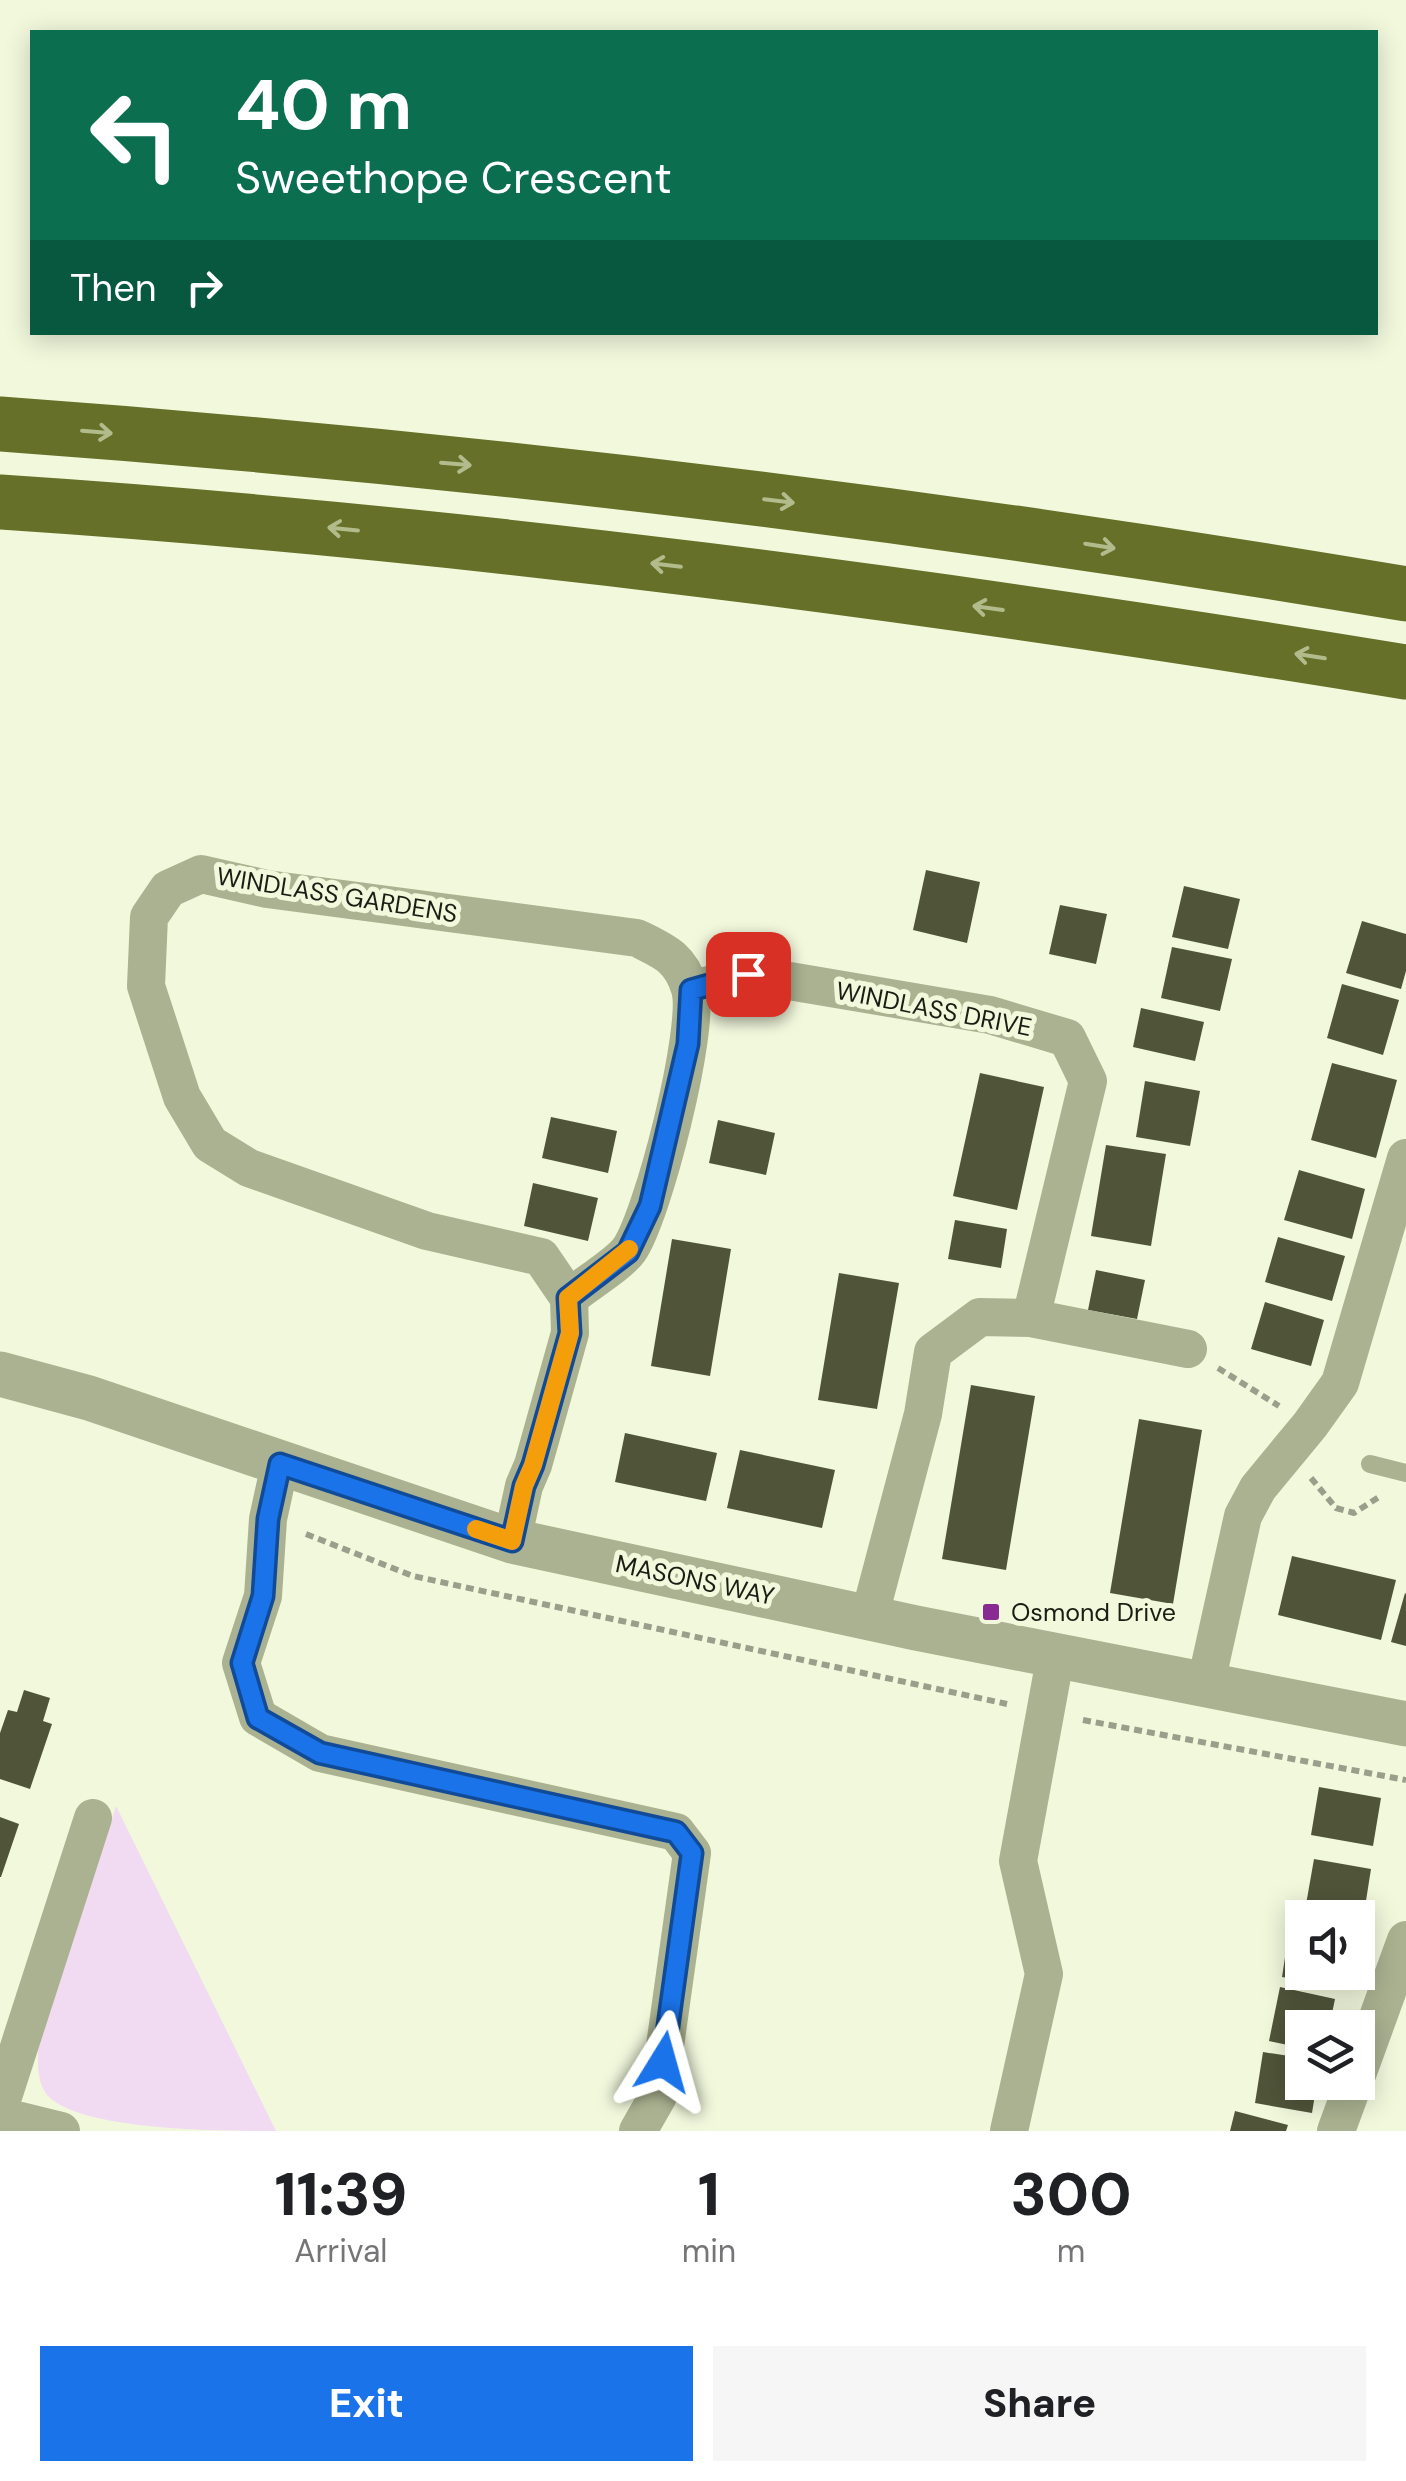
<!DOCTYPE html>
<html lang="en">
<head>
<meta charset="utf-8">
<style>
  :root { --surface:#fff; --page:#f6f6f6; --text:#202124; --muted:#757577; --accent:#1a73e8 }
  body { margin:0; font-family:"DM Sans",sans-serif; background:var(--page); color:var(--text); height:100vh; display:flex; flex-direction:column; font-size:38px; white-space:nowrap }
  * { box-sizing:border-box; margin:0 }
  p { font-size:32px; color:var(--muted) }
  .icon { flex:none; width:55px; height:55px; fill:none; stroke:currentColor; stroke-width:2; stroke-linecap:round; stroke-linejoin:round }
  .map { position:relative; height:2131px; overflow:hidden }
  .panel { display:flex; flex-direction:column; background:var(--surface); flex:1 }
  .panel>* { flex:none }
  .guide { position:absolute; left:30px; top:30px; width:1348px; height:305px; border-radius:0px; box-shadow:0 5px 25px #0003; background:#0b6e4f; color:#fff; overflow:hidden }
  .controls { position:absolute; left:1285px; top:1900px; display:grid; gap:20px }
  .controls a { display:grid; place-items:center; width:90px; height:90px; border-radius:0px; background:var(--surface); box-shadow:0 5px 25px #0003; font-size:50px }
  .pin { position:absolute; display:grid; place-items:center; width:85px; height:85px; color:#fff; margin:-42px; border-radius:20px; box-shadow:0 5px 15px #0006 }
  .me { position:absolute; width:110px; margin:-55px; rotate:8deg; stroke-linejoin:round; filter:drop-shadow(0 0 8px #0008) }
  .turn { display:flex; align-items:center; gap:35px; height:210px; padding:0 40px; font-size:45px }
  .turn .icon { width:130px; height:130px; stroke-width:2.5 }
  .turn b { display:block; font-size:70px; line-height:85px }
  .then { display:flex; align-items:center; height:95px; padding:0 40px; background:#0003; gap:20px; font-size:38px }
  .eta { display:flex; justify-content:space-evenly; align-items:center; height:170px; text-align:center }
  .eta b { font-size:60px; font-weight:800; line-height:70px }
  .button { display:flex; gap:20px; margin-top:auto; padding:20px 40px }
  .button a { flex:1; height:115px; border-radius:0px; background:var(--accent); color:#fff; font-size:40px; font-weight:800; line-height:115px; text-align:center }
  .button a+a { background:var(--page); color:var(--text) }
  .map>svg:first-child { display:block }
</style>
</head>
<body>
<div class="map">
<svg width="1406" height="2131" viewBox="0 0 1406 2131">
  <rect width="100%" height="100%" fill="#f1f8dc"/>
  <!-- green -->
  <path fill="#f1dbf2" d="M116,1806L276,2131C222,2131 80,2131 47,2095C37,2081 38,2066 38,2050Z"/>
  <!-- building -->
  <path fill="#50553a" d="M926,870L980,882L967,943L913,930Z
    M1184,886L1240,899L1228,949L1172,937Z
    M1060,905L1107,914L1096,964L1049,954Z
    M1362,921L1406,934V971L1401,989L1346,973Z
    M1172,947L1232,959L1220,1011L1161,998Z
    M1342,984L1399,1000L1383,1055L1327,1038Z
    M1141,1008L1204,1022L1195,1061L1133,1047Z
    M1332,1063L1397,1080L1376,1158L1311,1140Z
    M980,1073L1044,1087L1017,1210L953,1196Z
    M1145,1081L1200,1091L1190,1146L1136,1137Z
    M551,1117L617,1131L608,1173L542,1158Z
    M718,1120L775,1133L766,1175L709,1163Z
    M1106,1145L1166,1154L1151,1246L1091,1236Z
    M1299,1170L1365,1189L1352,1239L1284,1220Z
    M533,1183L598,1198L588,1241L524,1226Z
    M955,1220L1007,1229L1001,1268L948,1259Z
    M1278,1237L1345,1256L1332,1301L1265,1282Z
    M672,1239L731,1249L710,1376L651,1366Z
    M1096,1270L1145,1280L1137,1319L1088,1310Z
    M839,1273L899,1283L877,1409L818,1400Z
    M1265,1302L1324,1320L1311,1366L1251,1349Z
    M971,1385L1035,1396L1006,1570L942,1559Z
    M1139,1419L1202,1430L1173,1604L1110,1593Z
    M625,1433L717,1453L706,1501L615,1482Z
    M740,1450L835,1470L822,1528L727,1508Z
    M1292,1556L1396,1580L1381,1640L1278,1615Z
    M1405,1593L1406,1594V1646L1391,1642Z
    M24,1690L50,1698L43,1721L52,1724L30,1789L0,1779V1733L8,1710L17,1712Z
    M1319,1787L1381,1798L1373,1846L1311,1835Z
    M0,1817L19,1824L1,1877H0Z
    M1314,1859L1371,1869L1362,1926L1358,1925V1918L1304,1916Z
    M1290,1925L1302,1926V1972H1342L1340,1986L1282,1977Z
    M1280,1987L1335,1999L1329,2028H1302V2048L1269,2041Z
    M1263,2052L1302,2058V2082H1317L1312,2113L1255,2103Z
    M1235,2111L1288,2125L1286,2131H1230Z"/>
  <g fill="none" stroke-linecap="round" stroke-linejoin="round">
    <!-- path -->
    <path stroke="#9a9f8b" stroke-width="6" stroke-dasharray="8 5" stroke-linecap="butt" d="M1218,1368L1279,1406
      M1311,1478L1336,1508L1354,1513L1379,1497
      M306,1534L413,1576L1007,1704
      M1083,1720L1406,1780"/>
    <!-- service -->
    <path stroke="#abb291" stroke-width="18" d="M1370,1464L1406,1473"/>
    <!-- minor -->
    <path stroke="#abb291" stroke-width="38" d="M691,990L748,974L990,1015L1067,1038L1088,1081L1031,1318L1188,1349
      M280,1464L268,1519L263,1596L241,1663L258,1717L320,1753L676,1832L692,1853L658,2096L638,2131
      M512,1541L524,1486L533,1465L570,1333L569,1298L541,1257L427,1231L249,1168L210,1144L182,1097L146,986L149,917L168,889L201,874L267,889L637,938C664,951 681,958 690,989C701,1028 653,1216 629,1250C617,1266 585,1284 569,1298
      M869,1618L923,1414L933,1352L980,1317L1031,1318
      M1206,1683L1243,1516L1258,1488L1310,1425L1340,1383L1406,1158
      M1358,2072L1406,1940
      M0,2106L93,1818
      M0,2116L61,2131
      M1009,2131L1044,1974L1018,1861L1056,1654
      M1336,2131L1354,2082"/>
    <!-- tertiary -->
    <path stroke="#abb291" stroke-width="45" d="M0,1374L89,1398L512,1541L916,1628L1406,1724"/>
    <!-- trunk -->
    <path stroke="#667028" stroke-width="55" d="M0,424C471,458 940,515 1406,594
      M0,502C471,533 940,596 1406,672"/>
  </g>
  <!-- one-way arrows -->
  <defs><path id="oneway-shaft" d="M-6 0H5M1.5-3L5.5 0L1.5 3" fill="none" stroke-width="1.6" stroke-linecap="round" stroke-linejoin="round" transform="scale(2.5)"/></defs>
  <g stroke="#b2bb8b">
    <use href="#oneway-shaft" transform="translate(97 432) rotate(5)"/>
    <use href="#oneway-shaft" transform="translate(456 464) rotate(5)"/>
    <use href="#oneway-shaft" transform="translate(779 501) rotate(7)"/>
    <use href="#oneway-shaft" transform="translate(343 529) rotate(-174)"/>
    <use href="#oneway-shaft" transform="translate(1100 546) rotate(9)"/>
    <use href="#oneway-shaft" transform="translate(666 565) rotate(-173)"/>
    <use href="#oneway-shaft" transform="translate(988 608) rotate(-172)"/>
    <use href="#oneway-shaft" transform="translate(1310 656) rotate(-171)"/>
  </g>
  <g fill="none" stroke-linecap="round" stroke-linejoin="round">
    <!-- route casing -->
    <g stroke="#114b97" stroke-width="25">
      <path id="route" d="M663,2062L692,1853L676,1832L320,1753L258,1718L242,1663L263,1596L268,1519L280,1464L512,1541L524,1486L533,1465L570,1333L568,1298L628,1252L650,1206L688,1044L691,990L748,974"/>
    </g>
    <!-- route -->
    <use href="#route" stroke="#1a73e8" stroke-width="18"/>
    <!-- slow -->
    <path stroke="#f59e0b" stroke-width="18" d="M476,1529L512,1541L524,1486L533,1465L570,1333L568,1298L629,1249"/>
  </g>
  <!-- markers -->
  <rect fill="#892992" stroke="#f1f8dc" stroke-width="4" x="981" y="1602" width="20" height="20" rx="5"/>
  <g text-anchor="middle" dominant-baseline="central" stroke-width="10" stroke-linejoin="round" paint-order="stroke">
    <!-- street labels -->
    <g font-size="25" fill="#1b1d14" stroke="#f1f8dc">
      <text transform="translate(337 895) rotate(9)">WINDLASS GARDENS</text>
      <text transform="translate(934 1009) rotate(11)">WINDLASS DRIVE</text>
      <text transform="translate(695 1580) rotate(12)">MASONS WAY</text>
    </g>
    <!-- poi labels -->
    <g font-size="25" fill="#1b1d14" stroke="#f1f8dc" text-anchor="start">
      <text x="1011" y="1612">Osmond Drive</text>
    </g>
  </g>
</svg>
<div class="controls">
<a><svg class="icon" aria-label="sound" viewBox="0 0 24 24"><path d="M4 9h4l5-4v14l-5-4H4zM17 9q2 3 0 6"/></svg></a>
<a><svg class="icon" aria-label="layers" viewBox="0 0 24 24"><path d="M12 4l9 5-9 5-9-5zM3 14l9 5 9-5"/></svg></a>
</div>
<div class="pin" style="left:748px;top:974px;background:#d93025"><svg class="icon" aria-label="arrive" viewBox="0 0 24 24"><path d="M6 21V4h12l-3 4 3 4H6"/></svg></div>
<svg class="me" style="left:663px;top:2062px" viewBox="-20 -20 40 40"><path d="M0-17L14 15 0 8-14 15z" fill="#1a73e8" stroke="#fff" stroke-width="4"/></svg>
<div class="guide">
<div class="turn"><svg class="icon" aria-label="left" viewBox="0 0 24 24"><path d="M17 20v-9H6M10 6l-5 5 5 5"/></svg><div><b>40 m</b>Sweethope Crescent</div></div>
<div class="then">Then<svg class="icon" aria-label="right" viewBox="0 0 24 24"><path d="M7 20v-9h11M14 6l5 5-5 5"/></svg></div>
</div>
</div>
<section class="panel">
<div class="eta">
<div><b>11:39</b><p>Arrival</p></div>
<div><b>1</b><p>min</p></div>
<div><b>300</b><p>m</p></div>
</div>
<div class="button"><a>Exit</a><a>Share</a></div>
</section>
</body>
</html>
